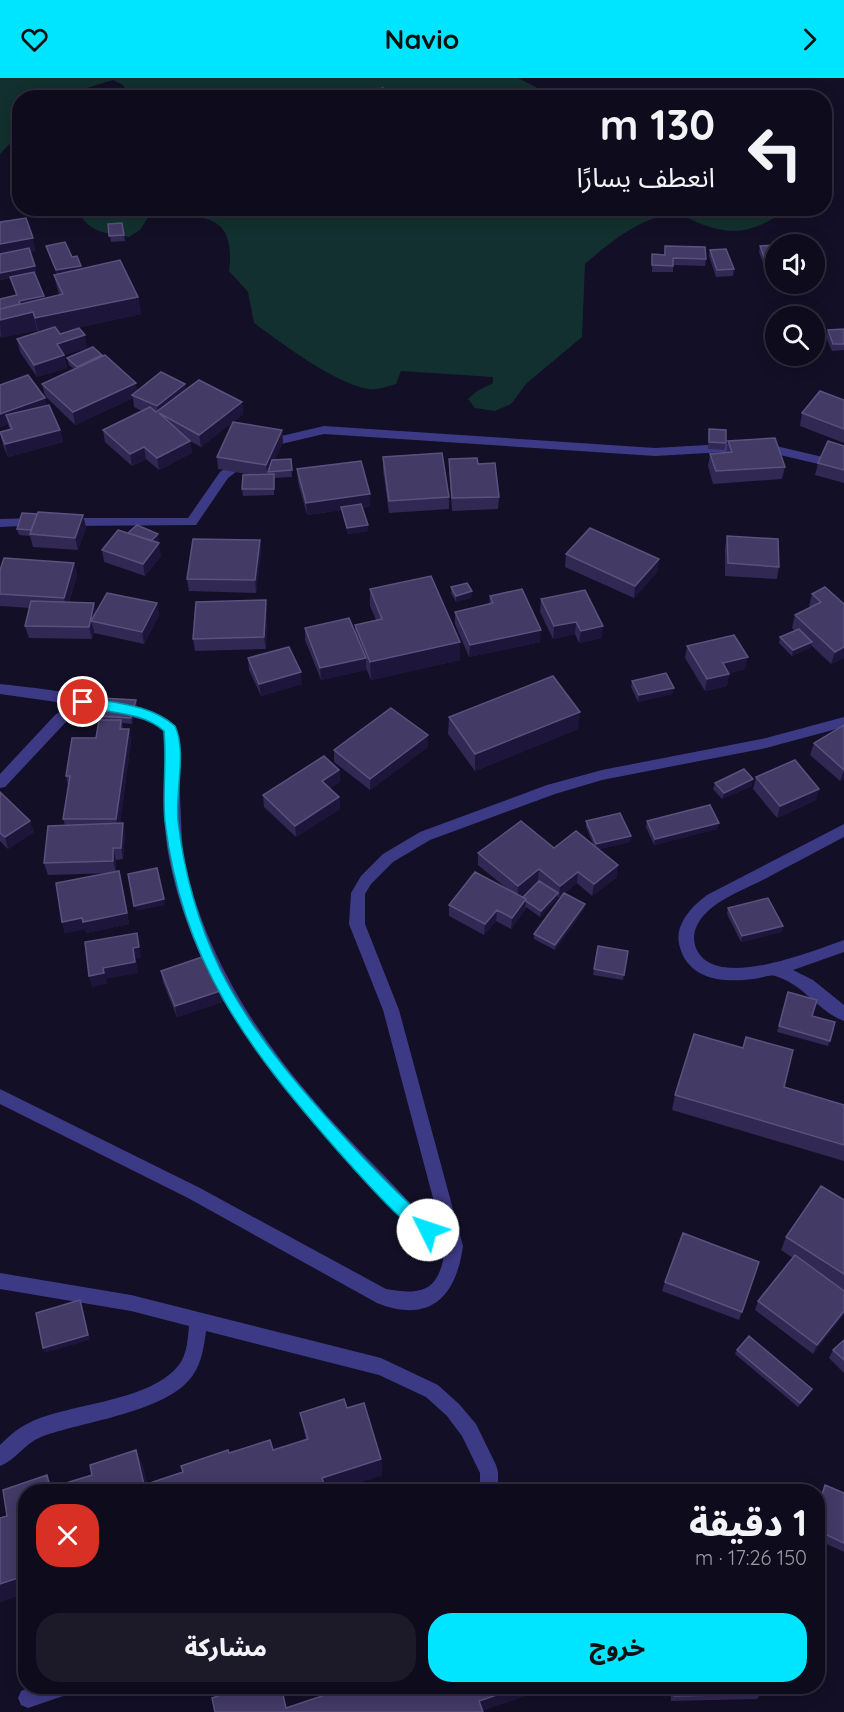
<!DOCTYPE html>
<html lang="ar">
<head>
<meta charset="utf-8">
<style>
  :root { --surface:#0e0b1c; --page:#1c1929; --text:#f1f3f6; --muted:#9b9ba3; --line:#2e2b3b; --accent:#00e5ff }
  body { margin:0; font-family:Quicksand,"Noto Sans Arabic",sans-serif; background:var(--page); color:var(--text); direction:rtl; height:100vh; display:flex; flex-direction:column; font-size:22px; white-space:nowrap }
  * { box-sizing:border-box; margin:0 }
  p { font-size:20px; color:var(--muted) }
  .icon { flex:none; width:33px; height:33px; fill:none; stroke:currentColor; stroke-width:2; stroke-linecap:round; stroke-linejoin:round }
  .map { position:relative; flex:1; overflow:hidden; direction:ltr }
  .details { position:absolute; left:18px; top:1406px; width:807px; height:210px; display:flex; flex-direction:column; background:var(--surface); border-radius:24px; box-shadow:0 3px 15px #0003,0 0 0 2px var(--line); direction:rtl }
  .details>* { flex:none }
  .hud { position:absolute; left:12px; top:12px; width:820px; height:126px; border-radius:24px; box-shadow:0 3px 15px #0003,0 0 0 2px var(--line); direction:rtl; background:#0e0b1c; color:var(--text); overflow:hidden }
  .tools { position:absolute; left:765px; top:156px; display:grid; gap:12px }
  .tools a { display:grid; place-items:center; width:60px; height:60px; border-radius:50%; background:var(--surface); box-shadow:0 3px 15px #0003,0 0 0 2px var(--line); font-size:30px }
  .pin { position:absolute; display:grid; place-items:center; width:51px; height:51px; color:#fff; margin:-26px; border:3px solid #fff; border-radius:50%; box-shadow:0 2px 6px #0007 }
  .me { position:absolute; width:66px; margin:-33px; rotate:311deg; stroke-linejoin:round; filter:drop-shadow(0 0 4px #0008) }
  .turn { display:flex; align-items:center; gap:21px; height:126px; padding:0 18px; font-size:27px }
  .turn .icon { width:78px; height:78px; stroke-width:2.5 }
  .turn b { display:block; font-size:42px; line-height:51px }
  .round { display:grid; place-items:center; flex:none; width:63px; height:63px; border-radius:24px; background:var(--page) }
  .headline { display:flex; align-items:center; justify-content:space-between; height:102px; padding:0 18px }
  h1 { font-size:36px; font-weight:800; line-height:45px }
  .primary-button { display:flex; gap:12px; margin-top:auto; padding:12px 18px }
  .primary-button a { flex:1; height:69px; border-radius:24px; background:var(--accent); color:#111; font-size:24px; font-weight:800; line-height:69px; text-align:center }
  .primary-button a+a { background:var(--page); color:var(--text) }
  header { display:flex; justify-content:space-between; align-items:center; height:78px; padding:0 18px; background:var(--accent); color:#111; font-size:27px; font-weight:800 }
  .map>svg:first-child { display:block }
</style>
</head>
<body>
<header><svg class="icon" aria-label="forward" viewBox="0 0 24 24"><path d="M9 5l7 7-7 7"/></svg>Navio<svg class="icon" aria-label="heart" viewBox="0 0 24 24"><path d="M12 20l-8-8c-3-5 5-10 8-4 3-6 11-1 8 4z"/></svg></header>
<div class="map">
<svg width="844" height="1634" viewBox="0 0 844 1634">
  <rect width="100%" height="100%" fill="#130f26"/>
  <!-- green -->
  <path fill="#12302f" d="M0,0H518L555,19L125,20L128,16L123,7L113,2L80,12L68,19L20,20L19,56L0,76Z
    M77,131H790C756,151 738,161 699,145C692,142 680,135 673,136C639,140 609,165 585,186L582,259L527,305L511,326L495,333L475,330L468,321L477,313L493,305V299L401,293L396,306C388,308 376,313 368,311C332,304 283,266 254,245L248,214L229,193C237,128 195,140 149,138L140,152L129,159C105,155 88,155 77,131Z"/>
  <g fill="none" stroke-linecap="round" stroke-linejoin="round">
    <!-- street -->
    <path fill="#3d3a85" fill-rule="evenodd" d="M324,348L655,370L759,364L844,384V392L759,372L655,378L324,356L264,370L258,366L260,363Z
      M245,377L249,378V384L228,400L196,447L66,448L60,444L66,440H188L220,394Z
      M39,440L45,444L43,447L0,449V441Z
      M0,606C36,610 153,622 174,647C180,654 180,759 184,781C211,905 288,1001 375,1088C397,1110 415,1133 441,1150L383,932L349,846L351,815L361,798L383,776L420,754L547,707L602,692L766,660L844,639V649L766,670L602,702L555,716L430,762L393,784L371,806L365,816V846L399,932L463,1168C456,1219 430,1246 377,1225L188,1120L0,1026V1011L200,1110L386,1211C424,1218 439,1212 445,1172C412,1152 390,1126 364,1099C275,1009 194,907 169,780C161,739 166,695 163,653L153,644L86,629L65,645L5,709L0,710V696L55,637L71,626L0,616Z
      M844,746V759C816,774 787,789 759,804C740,813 719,821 704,837C696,846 691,858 696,870C714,914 812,873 844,862V874L793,892L813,902L844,927V943C819,934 802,905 775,898C769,896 760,901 753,901C723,905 687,902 679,866C675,846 692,828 707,817Z
      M0,1195L131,1217L381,1280L438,1307L459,1326L476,1346L496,1387L498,1394V1413H480V1395L462,1358L447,1338L426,1319L379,1297L206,1253C204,1268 202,1284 193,1297C167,1335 82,1343 41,1359C25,1365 16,1382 0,1388V1367C9,1358 18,1350 29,1345C70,1324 153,1325 181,1284C187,1274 188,1260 189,1248L131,1233L0,1211Z
      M34,1608H75L72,1615L28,1630L21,1627L18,1620L21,1613Z"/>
  </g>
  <!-- wall -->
  <path fill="#312854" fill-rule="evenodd" d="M0,144L36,173L30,174L35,188L36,195H35L45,220L59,217L54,197L57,196L48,174L46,168L72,179L81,190L138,219L141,236L58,254L60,256L87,270L64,277L67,290L37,299L20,274L17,261L38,255L37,252L1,260L0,258V221L16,217L10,200L0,202Z
    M108,146L124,157L125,163L111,164Z
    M776,167V193L766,194L759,174L760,168Z
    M665,168L706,181L705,188L673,187V194H652V176L664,177Z
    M710,172L734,191L733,198L716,199L709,178Z
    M844,251V272L832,273L826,259L828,252Z
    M102,277L138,313L185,306L186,312L242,324L243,336L201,369L190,363L192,375L159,392L146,381L132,388L105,364L103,352L142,333L134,329L133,320L75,347L45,318L42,306L74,291L69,287L67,280Z
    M0,307L47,327L60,352L63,364L8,379L3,367L0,354L10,352L8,346L0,349Z
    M844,322V365L800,348L802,335Z
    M709,351L726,365L724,372L708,371Z
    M282,352L283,364L275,382L291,381L292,399L274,400V417L243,418L242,411L252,397L218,391L217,379Z
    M728,363L785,389L782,401L713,406L708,388L710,376L726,375Z
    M844,368V405L815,397L818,385Z
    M383,379L449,419V431L389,435L383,392Z
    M449,381L478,386L499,419L498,431L452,433L449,394Z
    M297,391L370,416V428L362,430L368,453L348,456L342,432L307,437L298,404Z
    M37,436L83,437L86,449L78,472L33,469L30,458L19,457L17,451Z
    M128,455L159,462L156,465L161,478L145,498L104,484L102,472Z
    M727,458L779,489L777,501L725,498V470Z
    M260,462L261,474L256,515L189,513L187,501Z
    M566,476L659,481L657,494L634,520L565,489Z
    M74,485L77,497L69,524L94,525L96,534L157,525L159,537L144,566L94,555V553L92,561L29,560L25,548L30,530L0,528V492Z
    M451,509L472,513L471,520L456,524L451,515Z
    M370,511L460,564V582L371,602L366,590V592L321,602L305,562V550L355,555V547L376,542L370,528Z
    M812,516L844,526V580L831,586L811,567L810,570L792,578L779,565L780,559L795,553L792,550L795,537L811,529L809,528Z
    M490,518L540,564L469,579L455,546V534L489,526Z
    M541,521L602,560L579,565L575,556L553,561L540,534Z
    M266,522L267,535L266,571L195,573L193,561Z
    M687,568L745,591L729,595L727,608L705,613L685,580Z
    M248,580L302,606L261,618L249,592Z
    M632,603L674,610L672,616L638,624L631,609Z
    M136,622L137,628L132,646L122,645L123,651H129L131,663L120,745H123L125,756L123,781L116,782V794L122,805L129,846L86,855L85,851L65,855L62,844L113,795L48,797L44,785L65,747L63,741L68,708L66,698L96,660L98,644L97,638Z
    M449,639L578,651L475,693L448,656Z
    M844,647V701L840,703L810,677L814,665Z
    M428,657V669L370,712L334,684V672Z
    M339,692L340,704L330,710L339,719L340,731L296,759L264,729L263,717Z
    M756,699L819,711L816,722L777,740L753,711Z
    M715,705L752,708L722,721L713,711Z
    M0,714L34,754L8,771L0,763Z
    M586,743L631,758L630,764L599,771L617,799L592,818L577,805L565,815L584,831L555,872L534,861V856L563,816L559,820L557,818V821L540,839L526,829L525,832L511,851L496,843L484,857L449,838V827L506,810L478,787V775L594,768L586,749ZM538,803L540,804L523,819L520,818Z
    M647,743L719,745L717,751L654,767L646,749Z
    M728,830L783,848L781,854L741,864L727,836Z
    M598,868L628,873L623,902L593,897Z
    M161,893L223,912L225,923L177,939L163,904Z
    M788,914L812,938L830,963L828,968L777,954Z
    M743,970L784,1009L844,1027V1083L672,1032L675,1017Z
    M844,1122V1212L837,1208L844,1213V1236L813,1276L755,1232L758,1223L793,1180L781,1172L786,1159Z
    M665,1204L742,1234L739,1242L662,1213Z
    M844,1262V1295L829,1280L833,1272Z
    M737,1272L812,1311L810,1315L798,1329L735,1276Z
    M344,1321L347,1330L364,1325L381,1381L382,1397L335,1413H26V1515L0,1524V1440L7,1438L3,1412L47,1397L54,1409L92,1397L90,1387L136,1372L143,1389L147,1406L183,1394L181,1388L228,1372L229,1375L270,1362L273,1372L306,1362L300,1335Z
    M825,1407L844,1415V1474L818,1462V1425L821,1414Z
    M670,1608H760L761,1616L757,1621L671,1623Z"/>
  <!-- shaded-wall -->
  <path fill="#1d163a" d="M33,160L36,173L0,179V166Z
    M35,188L36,195L0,202V195Z
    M81,188L82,195L58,199L56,192Z
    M44,218L45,224L20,230L19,223Z
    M138,219L141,236L39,258L35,240Z
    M33,234L37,252L1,260L0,242Z
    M85,257L87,270L59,279L57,266Z
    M64,277L67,290L37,299L34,287Z
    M136,305L138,317H132L133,320L75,347L73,334Z
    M185,306L187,318L159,335V341L157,328Z
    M45,320L48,333L6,337L8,346L0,349V336Z
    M242,324L243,336L201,369L199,357Z
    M60,352L63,364L8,379L5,366Z
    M282,352L283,364L270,394H268V399L266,387Z
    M190,363L192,375L159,392L157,380Z
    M144,369L146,381L132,388L130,376Z
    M370,416V428L342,432L341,429L342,432L307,437L306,425Z
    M83,437L86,449L78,472L75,460Z
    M368,447V453L348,456L347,450Z
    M158,456L159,462L148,473L147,467Z
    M260,462L261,474L256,515L255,502Z
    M159,465L161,478L145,498L143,486Z
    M659,481L657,494L634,520L635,508Z
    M74,485L77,497L66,532L64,520Z
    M472,513L471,520L456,524V518Z
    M266,522L267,535L266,571L264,559Z
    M94,525L97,537L91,543L94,553L92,561L89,549Z
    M157,525L159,537L144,566L142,554Z
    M576,544L575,556L553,561L554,548Z
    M603,548L602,560L579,565L581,553Z
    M541,552L540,564L469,579L470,567Z
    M460,564V582L371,602L370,584Z
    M812,564L810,570L792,578L793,572Z
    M844,569V580L831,586L835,574Z
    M748,579L745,591L720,597L723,585Z
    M366,580V592L321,602L320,590Z
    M301,594L302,606L261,618L259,606Z
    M729,596L727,608L705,613L707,601Z
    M674,610L672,616L638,624L639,617Z
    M136,622L137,628L132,646L131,640Z
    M580,634L578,651L475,693V676Z
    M129,651L131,663L119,752L116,741Z
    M428,657V669L370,712V701Z
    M339,692L340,704L323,715L322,703Z
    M844,692V701L840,703Z
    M753,701L752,708L722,721L724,715Z
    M819,711L816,722L777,740L780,728Z
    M339,719L340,731L296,759L295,748Z
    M30,743L34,754L8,771L5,759Z
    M123,745L125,756L123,781L121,770Z
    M719,745L717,751L654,767L655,761Z
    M631,758L630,764L596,772V766Z
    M113,770L116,782V794L113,783Z
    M618,787L617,799L592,818L594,806Z
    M539,791L538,803L517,820L518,808Z
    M119,793L129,846L86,855L85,851L65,855L62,844Z
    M578,794L577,805L559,820L560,808Z
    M558,815L557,821L540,839L541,833Z
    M164,821L165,827L136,833L134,828Z
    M526,821L525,832L511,851L512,840Z
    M585,826L584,831L555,872V867Z
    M497,832L496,843L484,857L485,846Z
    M783,848L781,854L741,864L742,858Z
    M137,855L141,880L136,881L138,895L106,901L107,906L92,909L89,898L103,890L133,870Z
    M223,912L225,923L177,939L175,928Z
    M80,1222L82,1227L90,1262L45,1275L43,1270Z
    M844,1233V1236L813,1276L817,1267Z
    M136,1372L143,1389L149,1413L144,1407Z
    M381,1381L382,1397L335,1413H324L322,1400Z
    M47,1397L57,1413L50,1410Z
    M26,1484V1515L0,1524V1506L18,1486Z
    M523,1608H539L538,1614L479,1634V1623Z"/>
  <!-- building -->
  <path fill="#433a66" stroke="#5a527e" stroke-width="1.5" d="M382,10L398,16L394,20H370Z
    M26,140L33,160L0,166V144Z
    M122,145L124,157L109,158L108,146Z
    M65,164L72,179L77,178L81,188L56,192L46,168Z
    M776,167V187H767L760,168Z
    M665,168L705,169L706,181L673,180V188L652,187V176L665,177Z
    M29,170L35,188L0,195V176Z
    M726,171L734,191L717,192L710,172Z
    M120,182L138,219L35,240L33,234L0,242V231L63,216L54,197Z
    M34,194L44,218L19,223L20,226L0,231V221L17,217L10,199Z
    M55,249L60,256L79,250L85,257L57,266L64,277L34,287L17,261Z
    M844,251V266H833L828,252Z
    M93,269L102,277L77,289L67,280Z
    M105,277L136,305L73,334L42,306Z
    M161,294L185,306L157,328L132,317Z
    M28,297L45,320L0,336V307Z
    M199,302L242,324L199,357L159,335L190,363L157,380L144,369L130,376L103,352L150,329L156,334Z
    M820,313L844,322V351L802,335Z
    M49,327L60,352L5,366L0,354L12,351L6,337Z
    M233,344L282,352L266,387L217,379Z
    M709,351L726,352V365L709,364Z
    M775,360L785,389L716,393L710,376L732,374L728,363Z
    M828,363L844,368V392L818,385Z
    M442,375L449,419L389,423L383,379Z
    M477,380L478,386L495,385L499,419L452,420L449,381Z
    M291,381L292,392L268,394L272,382Z
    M361,383L370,416L306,425L297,391Z
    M274,396V411H242L243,397Z
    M361,426L368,447L347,450L341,429Z
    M38,434L83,437L75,460L30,456Z
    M22,435L37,436L31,452L17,451Z
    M137,447L158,456L151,463L128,455Z
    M590,450L659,481L635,508L566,476Z
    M118,452L159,465L143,486L102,472Z
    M727,458L778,461L779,489L728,485Z
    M193,461L260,462L255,502L187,501Z
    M4,480L74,485L64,520L0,516V492Z
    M431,498L460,564L370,584L355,547L382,541L370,511Z
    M467,505L472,513L456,518L451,509Z
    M825,509L844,526V569L835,574L795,537L821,524L812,516Z
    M522,511L541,552L470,567L455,534L493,525L490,518Z
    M585,512L603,548L581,553L576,544L554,548L541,521Z
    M107,515L157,525L142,554L91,543Z
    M266,522L264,559L193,561L196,524Z
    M31,523L94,525L89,549L25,548Z
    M349,540L366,580L320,590L305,550Z
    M799,551L812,564L793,572L780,559Z
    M734,557L748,579L723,585L729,596L707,601L687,568Z
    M289,569L301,594L259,606L248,580Z
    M666,595L674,610L639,617L632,603Z
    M553,598L580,634L475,676L449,639Z
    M101,620L136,622L131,640L97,638Z
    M391,630L428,657L370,701L334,672Z
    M99,642H121L120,651H129L116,741H63L70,698H66L72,660H96Z
    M844,647V692L814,665Z
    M324,678L339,692L322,703L339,719L295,748L263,717Z
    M795,682L819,711L780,728L756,699Z
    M744,691L753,701L724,715L715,705Z
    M0,714L30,743L5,759L0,755Z
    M710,727L719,745L655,761L647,743Z
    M620,735L631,758L596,766L586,743Z
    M521,743L554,770L576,753L618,787L594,806L578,794L560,808L539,791L518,808L478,775Z
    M123,745L121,770H113V783L44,785L48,748Z
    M157,790L164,821L134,828L128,796Z
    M119,793L127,835L83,844L82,840L62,844L56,805Z
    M475,794L526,821L512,840L497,832L485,846L449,827Z
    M539,803L558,815L541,833L526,823V821L523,819Z
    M564,815L585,826L555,867L534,856Z
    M768,820L783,848L742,858L728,830Z
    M137,855L139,869L133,870L135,884L103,890L104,895L89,898L85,864Z
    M598,868L628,873L624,897L594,891Z
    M208,877L223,912L175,928L161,893Z
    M788,914L817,922L812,938L835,944L830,963L779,948Z
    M694,956L743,970L746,959L793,972L784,1009L844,1027V1067L675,1017Z
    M821,1108L844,1122V1196L786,1159Z
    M683,1155L759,1184L742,1234L665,1204Z
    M795,1177L844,1213V1233L817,1267L758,1223Z
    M80,1222L88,1257L43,1270L36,1235Z
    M749,1258L812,1311L800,1325L737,1272Z
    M844,1262V1282L833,1272Z
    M344,1321L347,1330L364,1325L381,1381L322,1400L326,1413H26V1484L18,1486L21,1499L0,1506V1440L7,1438L3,1412L47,1397L50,1410L92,1397L90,1387L136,1372L144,1407L183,1394L181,1388L228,1372L229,1375L270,1362L273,1372L308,1361L300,1335Z
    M825,1407L844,1415V1465L818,1453V1431Z
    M234,1608H281L286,1630L328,1616L326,1608H523L479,1623L483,1634H215L212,1620L234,1612Z
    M673,1608H760L761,1616L674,1618Z"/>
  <!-- route -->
  <path fill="#00e5ff" stroke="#0095a6" stroke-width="1.5" d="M83,619C114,625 150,626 175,648C187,673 175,715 178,743C184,793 198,845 220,891C253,958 309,1021 359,1075C377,1094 395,1113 414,1130C421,1137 432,1143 436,1152L434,1158L428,1160C406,1151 355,1092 337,1072C247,969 182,884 165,744C162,715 167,683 164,653C140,632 107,636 78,627L76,624L78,620Z"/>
</svg>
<div class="tools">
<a><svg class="icon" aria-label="sound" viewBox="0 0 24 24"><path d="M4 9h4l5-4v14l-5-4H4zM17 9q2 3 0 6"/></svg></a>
<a><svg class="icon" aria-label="search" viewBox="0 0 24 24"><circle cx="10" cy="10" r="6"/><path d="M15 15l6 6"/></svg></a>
</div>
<div class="pin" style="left:83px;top:624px;background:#d93025"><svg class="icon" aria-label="arrive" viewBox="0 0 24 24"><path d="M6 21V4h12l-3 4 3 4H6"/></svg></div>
<svg class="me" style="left:428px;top:1152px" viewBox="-20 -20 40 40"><circle r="19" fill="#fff"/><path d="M0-13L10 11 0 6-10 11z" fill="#00e5ff"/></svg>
<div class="hud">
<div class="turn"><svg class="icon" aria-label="left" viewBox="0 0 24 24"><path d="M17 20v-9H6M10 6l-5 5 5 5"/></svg><div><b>130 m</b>انعطف يسارًا</div></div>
</div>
<section class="details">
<div class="headline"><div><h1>1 دقيقة</h1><p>150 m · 17:26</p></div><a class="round" style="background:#d93025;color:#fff"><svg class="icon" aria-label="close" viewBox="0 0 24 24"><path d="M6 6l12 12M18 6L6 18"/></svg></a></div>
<div class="primary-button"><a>خروج</a><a>مشاركة</a></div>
</section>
</div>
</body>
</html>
